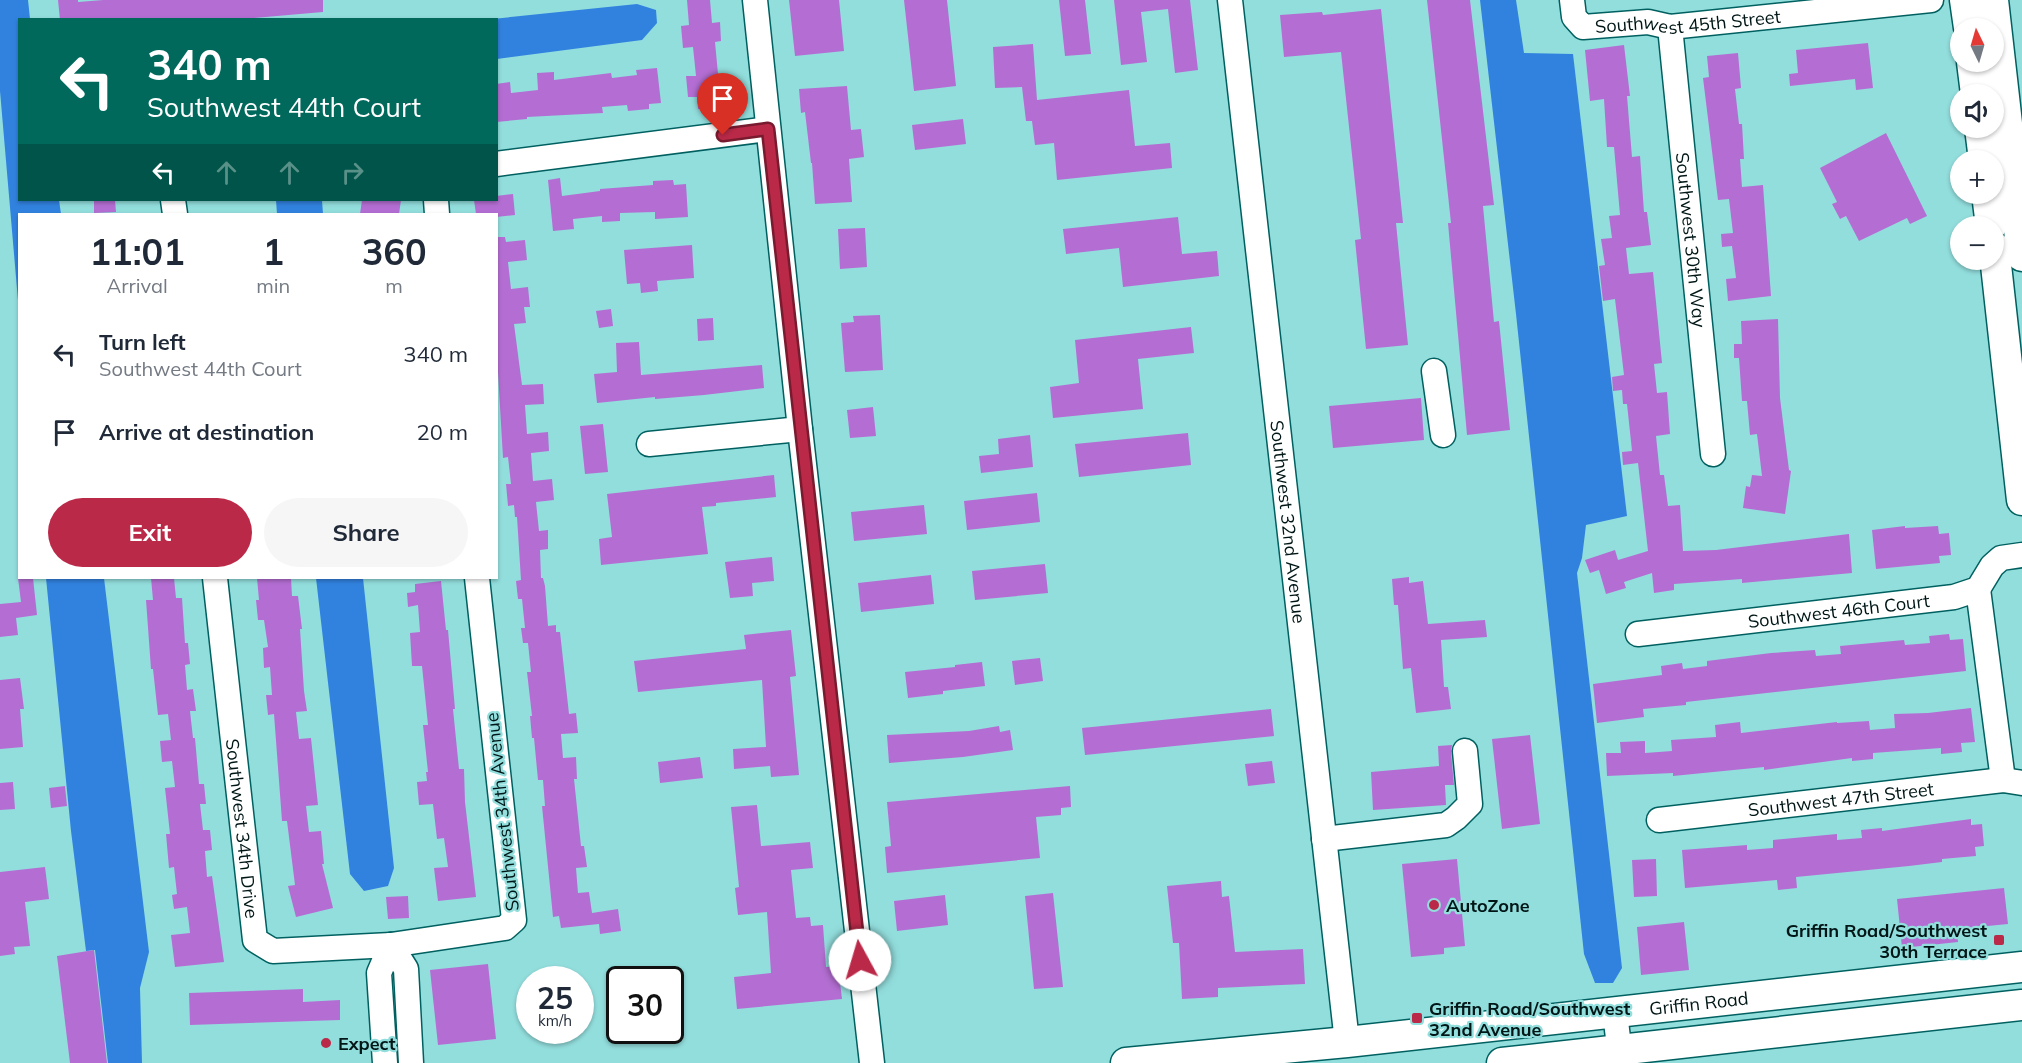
<!DOCTYPE html>
<html lang="en">
<head>
<meta charset="utf-8">
<style>
  :root { --surface:#fff; --page:#f6f6f7; --text:#1f2937; --muted:#747a83; --accent:#ba2948 }
  body { margin:0; font-family:Mulish,sans-serif; background:var(--page); color:var(--text); height:100vh; display:flex; flex-direction:column; font-size:22px; white-space:nowrap }
  * { box-sizing:border-box; margin:0 }
  p { font-size:20px; color:var(--muted) }
  .icon { flex:none; width:33px; height:33px; fill:none; stroke:currentColor; stroke-width:2; stroke-linecap:round; stroke-linejoin:round }
  .map { position:relative; flex:1; overflow:hidden }
  .drawer { position:absolute; left:18px; top:213px; width:480px; height:366px; display:flex; flex-direction:column; background:var(--surface); border-radius:0px; box-shadow:0 2px 4px #0004 }
  .drawer>* { flex:none }
  .hud { position:absolute; left:18px; top:18px; width:480px; height:183px; border-radius:0px; box-shadow:0 2px 4px #0004; background:#00695c; color:#fff; overflow:hidden }
  .needle { width:39px; rotate:355deg }
  .controls { position:absolute; left:1950px; top:18px; display:grid; gap:12px }
  .controls a { display:grid; place-items:center; width:54px; height:54px; border-radius:50%; background:var(--surface); box-shadow:0 2px 4px #0004; font-size:30px }
  .speed { position:absolute; left:516px; top:966px; display:flex; gap:12px; font-size:30px; font-weight:700; text-align:center }
  .speed>* { display:grid; place-content:center; width:78px; height:78px; border-radius:50%; background:var(--surface); box-shadow:0 2px 4px #0004; line-height:1 }
  .speed small { font-size:15px; font-weight:400 }
  .speed .limit { border:3px solid #111; border-radius:9px; background:#fff; color:#111 }
  .pin { position:absolute; display:grid; place-items:center; width:51px; height:51px; color:#fff; margin:-62px -26px; border-radius:50% 50% 50% 0; rotate:-45deg; box-shadow:0 0 6px #0007 }
  .pin .icon { rotate:45deg }
  .me { position:absolute; width:66px; margin:-33px; rotate:354deg; stroke-linejoin:round; filter:drop-shadow(0 0 4px #0008) }
  .turn { display:flex; align-items:center; gap:21px; height:126px; padding:0 30px; font-size:27px }
  .turn .icon { width:78px; height:78px; stroke-width:2.5 }
  .turn b { display:block; font-size:42px; line-height:51px }
  .lanes { display:flex; align-items:center; height:57px; padding:0 30px; background:#0003; justify-content:center; gap:30px; direction:ltr }
  .lanes .off { opacity:.35 }
  .eta { display:flex; justify-content:space-evenly; align-items:center; height:102px; text-align:center }
  .eta b { font-size:36px; font-weight:700; line-height:42px }
  .action { display:flex; gap:12px; margin-top:auto; padding:12px 30px }
  .action a { flex:1; height:69px; border-radius:36px; background:var(--accent); color:#fff; font-size:24px; font-weight:700; line-height:69px; text-align:center }
  .action a+a { background:var(--page); color:var(--text) }
  ul { padding:0; list-style:none }
  li { display:flex; align-items:center; gap:18px; height:78px; padding:0 30px }
  li div { flex:1 }
  li b { display:block; font-size:22px }
  li em { font-style:normal }
  .map>svg:first-child { display:block }
</style>
</head>
<body>
<div class="map">
<svg width="2022" height="1063" viewBox="0 0 2022 1063">
  <rect width="100%" height="100%" fill="#92dedd"/>
  <!-- water -->
  <path fill="#3182df" d="M0,0H28L30,19L20,20V200H59L61,214H20L19,312L0,91Z
    M1480,0H1516L1524,53L1573,54L1627,516L1586,525L1582,558L1577,573L1622,968L1613,983H1595L1584,954L1516,314Z
    M637,4L656,10L657,23L642,40L497,59L496,20L492,19Z
    M276,200H322L323,214H277Z
    M46,578H104L149,952L140,988L142,1063H108L95,950L86,951L71,831Z
    M316,578H363L394,868L388,886L364,891L350,874Z"/>
  <!-- building -->
  <path fill="#b46ed3" d="M58,0H78V2L103,0H323V12L232,20H60Z
    M687,0H710L712,23L720,22L721,41L715,42L718,74H724L726,95H720L721,107L698,109L697,97H688L686,76H696L693,47L683,48L681,26L689,25Z
    M789,0H839L844,51L795,56Z
    M904,0H947L956,86L914,91Z
    M1059,0H1085L1091,54L1065,56Z
    M1114,0H1190L1198,70L1175,73L1168,9L1141,12L1147,62L1121,65Z
    M1427,0H1470L1494,205L1483,206L1494,322L1499,321L1510,430L1467,435L1448,223H1451Z
    M1381,9L1403,223H1396L1408,345L1366,349L1355,240L1361,239L1341,52L1284,57L1280,15L1322,12L1323,15Z
    M1868,43L1873,88L1856,90L1855,79L1790,86L1789,74L1798,73L1796,50Z
    M1033,44L1037,100L1129,90L1135,146L1170,143L1172,168L1057,180L1054,143L1035,145L1032,121H1026L1022,87L995,88L993,47Z
    M1624,45L1630,96H1627L1632,157L1640,156L1644,212H1647L1651,245L1626,248L1629,274L1653,272L1662,363L1654,364L1657,393L1667,392L1670,434L1656,436L1660,475H1664L1668,506L1680,505L1683,551L1716,550L1849,534L1852,573L1742,583V579L1674,584V590L1654,593L1652,573L1624,582L1626,588L1606,594L1599,570L1590,573L1585,560L1615,550L1618,560L1648,551L1638,463L1623,465L1622,452L1632,451L1627,404H1623L1622,390L1613,391L1612,377L1624,375L1615,299L1603,301L1599,266L1605,265L1601,239L1612,238L1609,216L1620,215L1614,147H1607L1604,99L1590,101L1585,50Z
    M1738,53L1741,88L1735,89L1739,124H1742L1744,159H1740L1742,187L1763,185L1771,296L1728,301L1726,279L1736,278L1732,246L1722,247L1721,234L1733,233L1729,199L1718,200L1703,78L1709,77L1707,56Z
    M657,68L661,103L649,104V109L628,111L627,105L602,107L603,113L527,117V119L496,122V84L510,82L511,93L538,90L537,73L554,72V80L611,73L612,78L637,75L636,70Z
    M847,86L851,130L861,129L864,157L849,159L852,202L815,204L812,163H811L805,112L801,113L799,89Z
    M963,119L966,144L915,150L912,125Z
    M1886,133L1927,216L1910,224L1907,218L1859,241L1846,216L1840,219L1832,204L1837,202L1820,168Z
    M560,178L562,196L600,191V189L653,185V181L673,180L674,185L686,184L688,217L655,219V212L620,213V221L602,222V216L573,219L574,229L553,231L548,180Z
    M513,194L515,215L496,217V214H476L474,200H496V196Z
    M94,200H115L116,212L94,213Z
    M362,200H401L399,214H360Z
    M1178,217L1182,254L1217,251L1219,276L1123,287L1119,248L1066,254L1063,229Z
    M865,228L867,267L840,269L838,229Z
    M496,237H505L506,242L525,240L527,260L508,262L511,289L528,287L530,307H524L526,323L514,324L522,385L543,384L544,404L525,405L527,434L548,432L549,451L531,453L533,481L552,479L554,500L536,502L539,531L548,530V549L540,550L541,578H543L545,586L548,626L556,625V632H560L569,714L576,713L578,733L561,734L563,758L576,757L577,779H574L581,846H584L587,867L576,868L578,893L589,892L592,913L618,909L621,931L600,934L599,924L561,928L559,916L553,917L542,806H545L543,780H538L534,738H532L530,716H532L527,672H531L528,643H523L521,628H525L522,599H518L516,581L521,580L517,517H515L514,505L508,506L506,484H511L508,457L503,458L498,372L496,373Z
    M692,245L694,278L657,281L658,291L641,293L640,283L627,284L624,250Z
    M611,309L613,326L599,328L596,311Z
    M880,315L883,370L845,372L841,323L854,322L853,316Z
    M713,318L714,340L698,341L697,319Z
    M1778,319L1780,398L1789,470L1791,471L1785,514L1743,508L1746,486L1750,487L1752,475L1762,476L1757,434L1750,435L1747,401H1742L1739,358H1734V344H1742L1741,321Z
    M1191,327L1194,353L1138,359L1143,409L1053,418L1050,387L1079,383L1075,340Z
    M639,342L641,375L762,365L764,388L704,395L655,399V397L597,403L594,374L617,372L616,343Z
    M1421,398L1424,440L1333,448L1329,406Z
    M873,407L876,436L850,438L847,410Z
    M603,424L608,472L585,474L580,426Z
    M1188,433L1191,465L1079,477L1075,444Z
    M1030,435L1033,467L981,473L979,456L999,454L998,439Z
    M774,475L776,497L716,503V506L702,507L708,554L601,565L599,539L612,537L607,494Z
    M1037,493L1040,522L967,530L964,501Z
    M924,505L927,534L854,541L851,512Z
    M1905,526V528L1938,526L1939,534L1949,533L1951,555L1939,556L1940,563L1876,569L1872,530Z
    M772,557L774,581L752,583L753,596L730,598L725,562Z
    M1045,564L1048,593L975,600L972,571Z
    M931,575L934,604L861,612L858,583Z
    M1409,577V583L1423,581L1428,624L1485,620L1487,637L1441,640L1444,687H1448L1451,709L1416,713L1411,668L1403,669L1398,605H1394L1392,579Z
    M18,578H33L37,615L16,618L18,635L0,637V604L21,602Z
    M151,578H174L176,598H182L185,643H188L190,664L185,665L187,690L193,689L196,711H190L193,738H195L199,784H204L206,804H200L203,830H210L212,850L205,851L207,877L212,876L224,962L175,967L171,935L190,933L187,907L174,909L172,895L177,894L174,867L169,868L166,834H170L165,788L175,787L172,761L162,762L160,741L171,740L168,714L158,715L153,669H151L146,600H153Z
    M257,578H291L292,596H298L302,629H300L304,691L307,711L296,712L299,739L311,738L318,805L306,806L309,832L321,831L324,864H322L333,908L296,917L288,886L295,885L287,821H282L274,714L268,715L266,695H272L270,667L264,668L263,648L268,647L264,620H258L256,600H259Z
    M441,581L446,630H448L455,709H453L459,769H464L465,802L476,897L438,901L434,868L448,867L444,838L437,839L433,804L419,805L417,782L427,781L426,772H428L423,725H428L422,666H412L410,633L420,632L418,605L408,607L407,593L415,592V584Z
    M791,630L796,676L790,677L799,775L771,777L770,766L734,769L733,749L766,747L762,680L638,692L634,661L746,649L744,635Z
    M1949,634L1950,640L1963,639L1966,671L1686,702V705L1643,709L1644,717L1597,723L1593,684L1662,675L1661,666L1682,663L1683,669L1707,666V661L1771,653L1815,650L1816,656L1841,654L1840,646L1904,640L1905,645L1930,643L1929,636Z
    M1040,658L1043,681L1015,685L1012,661Z
    M982,662L985,686L943,691V694L908,698L905,672L955,667V665Z
    M20,678L24,709H20L23,747L0,749V680Z
    M1971,708L1975,742L1961,743L1962,752L1941,754V748L1873,753V759L1852,761V758L1764,770V767L1673,776V773L1607,776L1606,753H1621L1620,742L1645,741V753L1672,751L1671,740L1716,737L1715,725L1740,722L1741,733L1837,722V723L1869,721L1870,730L1895,728L1894,714L1928,713Z
    M1271,709L1274,736L1085,755L1082,728Z
    M999,726L1000,732L1010,730L1013,750L963,757L889,763L887,735L969,731Z
    M1530,735L1540,824L1502,829L1492,739Z
    M1452,745L1451,752L1454,785H1445L1446,805L1373,810L1371,772L1439,766L1438,746Z
    M700,757L703,778L660,783L658,762Z
    M1272,761L1275,783L1248,786L1245,764Z
    M13,782L15,809L0,810V783Z
    M65,786L67,806L51,808L49,788Z
    M1070,786L1071,807L1061,808V815L1036,817L1040,858L887,873L885,847L891,846L887,802Z
    M757,805L761,846L810,842L813,868L791,870L796,918L810,917L811,926L823,925L826,967L838,966L842,999L737,1009L734,977L771,973L767,912L738,915L735,888L739,887L731,807Z
    M1971,819V825L1982,824L1984,846L1975,847L1976,856L1942,859V862L1909,866L1796,877L1797,888L1778,890L1777,880L1685,888L1682,850L1747,845V850L1773,848V840L1837,834V840L1862,838L1861,830L1882,828V831Z
    M1457,859L1465,946L1444,948V954L1411,957L1402,864Z
    M1656,859L1657,896L1634,897L1632,860Z
    M45,867L49,899L25,902L30,946L14,947L15,954L0,956V872Z
    M1221,881L1222,897L1229,896L1235,952L1303,949L1305,984L1218,988V997L1182,999L1179,943H1173L1167,886Z
    M2004,888L2008,924L1957,929L1958,942L1902,948L1897,899Z
    M1053,893L1063,987L1034,989L1025,896Z
    M945,895L948,925L897,931L894,901Z
    M408,896L409,918L388,919L386,897Z
    M1684,922L1689,970L1641,975L1637,927Z
    M94,950L107,1063H70L57,956Z
    M488,964L496,1039L438,1045L430,970Z
    M303,989V1002L340,1000V1020L190,1025L189,993Z"/>
  <g fill="none" stroke-linecap="round" stroke-linejoin="round">
    <!-- minor casing -->
    <g stroke="#006060" stroke-width="27">
      <g id="minor">
        <path d="M755,0L800,429L872,1063"/>
        <path id="s1" d="M1230,0L1347,1042"/>
        <path id="s2" d="M1572,0L1574,17L1583,27L1648,22L1670,27L1931,0"/>
        <path id="s3" d="M1670,27L1713,454"/>
        <path d="M496,164L768,129"/>
        <path d="M173,200L175,214"/>
        <path d="M436,200L437,214"/>
        <path d="M1434,371L1443,435"/>
        <path d="M649,444L800,429"/>
        <path id="s4" d="M215,578L255,940L273,951L391,945L505,928L514,920L477,578"/>
        <path d="M1978,589L2003,780"/>
        <path id="s5" d="M1638,634L1954,597L1978,589L1992,566L2001,558L2022,555"/>
        <path id="s6" d="M1659,820L2003,780L2022,783"/>
        <path d="M1324,839L1446,825L1456,818L1470,804L1465,751"/>
        <path d="M391,945L406,969L411,1063"/>
        <path d="M1615,1013L1621,1063"/>
        <path d="M385,1063L379,973L391,945"/>
      </g>
    </g>
    <!-- major casing -->
    <g stroke="#006060" stroke-width="33">
      <g id="major">
        <path d="M1965,0L1969,28"/>
        <path d="M1993,0L2022,256"/>
        <path d="M1972,62L1976,94"/>
        <path d="M1980,128L1984,160"/>
        <path d="M1987,194L1991,226"/>
        <path d="M1994,247L2022,500"/>
        <path id="s7" d="M1126,1063L1347,1042L2022,967"/>
        <path d="M1502,1063L2022,1005"/>
      </g>
    </g>
    <!-- minor -->
    <use href="#minor" stroke="#fff" stroke-width="24"/>
    <!-- major -->
    <use href="#major" stroke="#fff" stroke-width="30"/>
  </g>
  <g fill="none" stroke-linecap="round" stroke-linejoin="round">
    <!-- route casing -->
    <g stroke="#791b2f" stroke-width="15">
      <path id="route" d="M723,135L768,129L860,960"/>
    </g>
    <!-- route -->
    <use href="#route" stroke="#ba2948" stroke-width="10"/>
  </g>
  <!-- markers -->
  <g fill="#ba2948" stroke="#92dedd" stroke-width="2">
    <circle cx="1434" cy="905" r="6"/>
    <rect x="1993" y="934" width="12" height="12" rx="3"/>
    <rect x="1411" y="1012" width="12" height="12" rx="3"/>
    <circle cx="326" cy="1043" r="6"/>
  </g>
  <g text-anchor="middle" dominant-baseline="central" stroke-width="4.5" stroke-linejoin="round" paint-order="stroke">
    <!-- street labels -->
    <g font-size="18" fill="#001616" stroke="#92dedd">
      <text stroke="none"><textPath href="#s2" startOffset="136">Southwest 45th Street</textPath></text>
      <text stroke="none"><textPath href="#s3" startOffset="214">Southwest 30th Way</textPath></text>
      <text stroke="none"><textPath href="#s1" startOffset="525">Southwest 32nd Avenue</textPath></text>
      <text stroke="none"><textPath href="#s5" startOffset="202">Southwest 46th Court</textPath></text>
      <text stroke="none"><textPath href="#s6" startOffset="183">Southwest 47th Street</textPath></text>
      <text transform="translate(502 812) rotate(-96)">Southwest 34th Avenue</text>
      <text stroke="none"><textPath href="#s4" startOffset="252">Southwest 34th Drive</textPath></text>
      <text stroke="none"><textPath href="#s7" startOffset="576">Griffin Road</textPath></text>
    </g>
    <!-- poi labels -->
    <g font-size="18" font-weight="bold" fill="#001616" stroke="#92dedd" text-anchor="start">
      <text x="1446" y="905">AutoZone</text>
      <text x="1987" y="930" text-anchor="end">Griffin Road/Southwest<tspan x="1987" dy="21">30th Terrace</tspan></text>
      <text x="1429" y="1008">Griffin Road/Southwest<tspan x="1429" dy="21">32nd Avenue</tspan></text>
      <text x="338" y="1043">Expect</text>
    </g>
  </g>
</svg>
<div class="controls">
<a><svg class="needle" viewBox="-14 -14 28 28"><path d="M0-13l5 13h-10z" fill="#e53935"/><path d="M0 13l5-13h-10z" fill="#747a83"/></svg></a>
<a><svg class="icon" aria-label="sound" viewBox="0 0 24 24"><path d="M4 9h4l5-4v14l-5-4H4zM17 9q2 3 0 6"/></svg></a>
<a>+</a>
<a>−</a>
</div>
<div class="speed"><div>25<small>km/h</small></div><div class="limit">30</div></div>
<div class="pin" style="left:723px;top:135px;background:#d93025"><svg class="icon" aria-label="arrive" viewBox="0 0 24 24"><path d="M6 21V4h12l-3 4 3 4H6"/></svg></div>
<svg class="me" style="left:860px;top:960px" viewBox="-20 -20 40 40"><circle r="19" fill="#fff"/><path d="M0-13L10 11 0 6-10 11z" fill="#ba2948"/></svg>
<div class="hud">
<div class="turn"><svg class="icon" aria-label="left" viewBox="0 0 24 24"><path d="M17 20v-9H6M10 6l-5 5 5 5"/></svg><div><b>340 m</b>Southwest 44th Court</div></div>
<div class="lanes"><svg class="icon" aria-label="left" viewBox="0 0 24 24"><path d="M17 20v-9H6M10 6l-5 5 5 5"/></svg><svg class="icon off" aria-label="ahead" viewBox="0 0 24 24"><path d="M12 20V5M6 11l6-6 6 6"/></svg><svg class="icon off" aria-label="ahead" viewBox="0 0 24 24"><path d="M12 20V5M6 11l6-6 6 6"/></svg><svg class="icon off" aria-label="right" viewBox="0 0 24 24"><path d="M7 20v-9h11M14 6l5 5-5 5"/></svg></div>
</div>
<section class="drawer">
<div class="eta">
<div><b>11:01</b><p>Arrival</p></div>
<div><b>1</b><p>min</p></div>
<div><b>360</b><p>m</p></div>
</div>
<ul>
<li><svg class="icon" aria-label="left" viewBox="0 0 24 24"><path d="M17 20v-9H6M10 6l-5 5 5 5"/></svg><div><b>Turn left</b><p>Southwest 44th Court</p></div><em>340 m</em></li>
<li><svg class="icon" aria-label="arrive" viewBox="0 0 24 24"><path d="M6 21V4h12l-3 4 3 4H6"/></svg><div><b>Arrive at destination</b></div><em>20 m</em></li>
</ul>
<div class="action"><a>Exit</a><a>Share</a></div>
</section>
</div>
</body>
</html>
